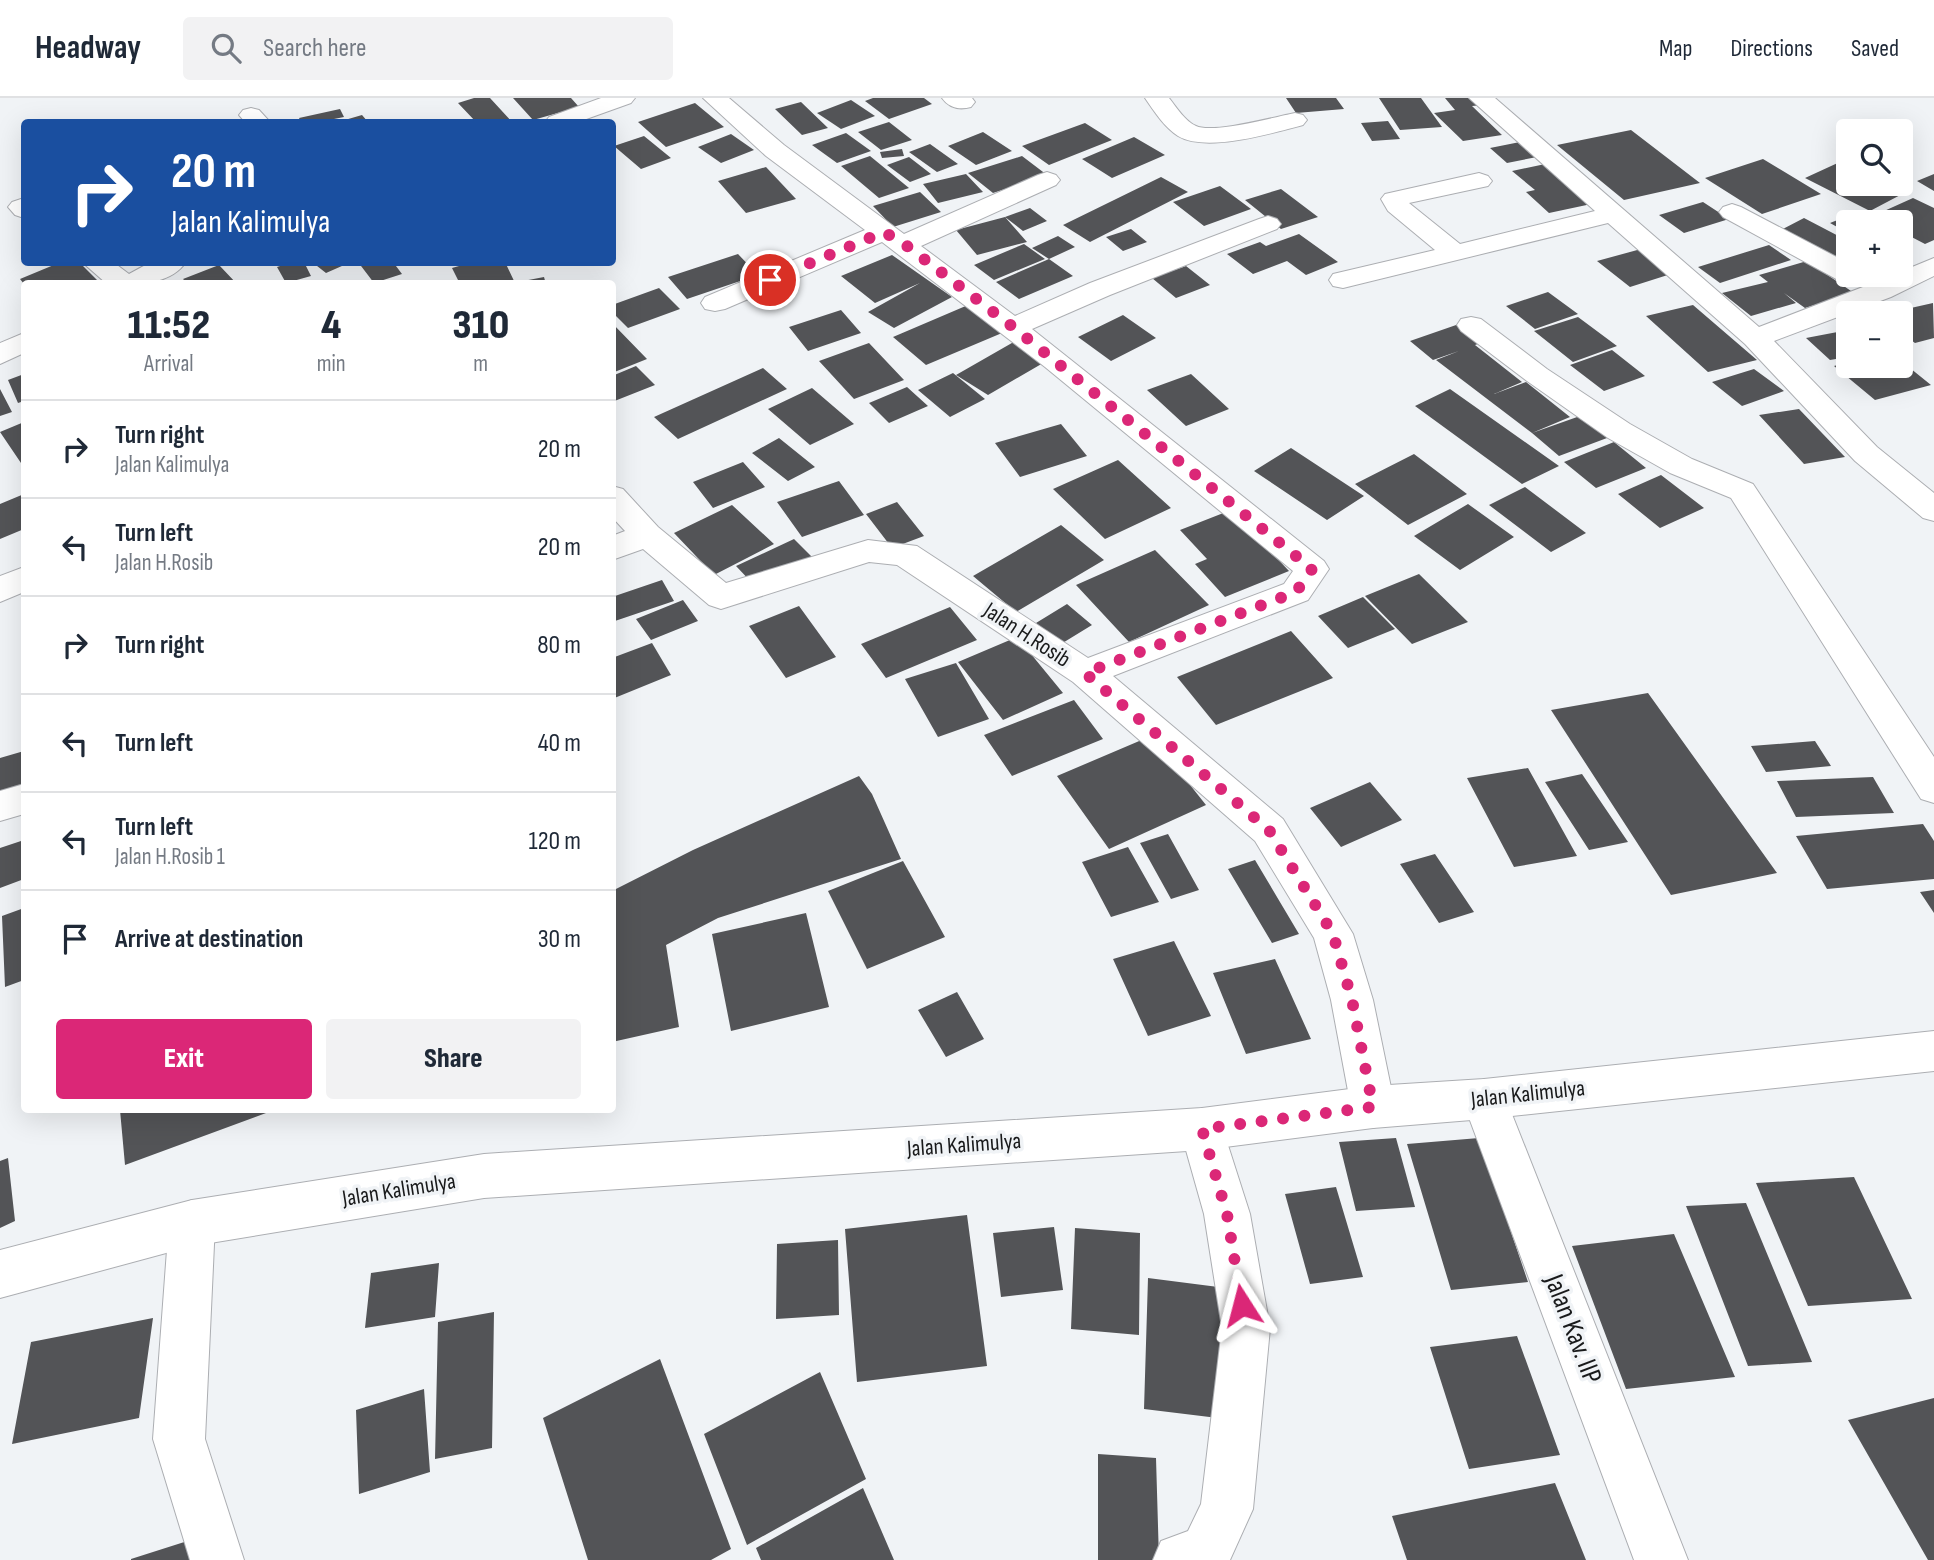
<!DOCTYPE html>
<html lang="en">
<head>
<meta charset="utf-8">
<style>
  :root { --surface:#fff; --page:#f2f2f3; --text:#1f2937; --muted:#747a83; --line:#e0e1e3; --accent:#db2777 }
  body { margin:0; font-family:"Sofia Sans Condensed",sans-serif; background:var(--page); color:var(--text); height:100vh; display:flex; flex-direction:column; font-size:26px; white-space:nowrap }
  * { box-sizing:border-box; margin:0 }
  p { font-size:23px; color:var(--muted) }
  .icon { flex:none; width:38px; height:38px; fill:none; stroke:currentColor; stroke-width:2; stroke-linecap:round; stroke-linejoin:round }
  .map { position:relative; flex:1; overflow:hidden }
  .panel { position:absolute; left:21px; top:182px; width:595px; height:833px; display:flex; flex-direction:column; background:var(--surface); border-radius:7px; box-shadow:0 7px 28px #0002 }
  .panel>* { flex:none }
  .guide { position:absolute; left:21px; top:21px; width:595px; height:147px; border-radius:7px; box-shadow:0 7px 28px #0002; background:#1a4fa0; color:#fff; overflow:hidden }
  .buttons { position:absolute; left:1836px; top:21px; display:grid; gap:14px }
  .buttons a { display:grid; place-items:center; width:77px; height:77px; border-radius:7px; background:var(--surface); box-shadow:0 7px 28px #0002; font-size:35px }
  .pin { position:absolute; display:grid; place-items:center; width:60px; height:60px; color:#fff; margin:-30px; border:4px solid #fff; border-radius:50%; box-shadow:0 2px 7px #0007 }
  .me { position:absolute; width:77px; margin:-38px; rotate:351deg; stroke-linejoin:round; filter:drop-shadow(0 0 5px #0008) }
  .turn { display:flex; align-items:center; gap:24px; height:147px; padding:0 35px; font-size:32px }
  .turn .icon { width:91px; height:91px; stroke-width:2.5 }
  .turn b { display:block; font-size:49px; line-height:60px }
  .eta { display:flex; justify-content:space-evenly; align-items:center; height:119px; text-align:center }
  .eta b { font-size:42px; font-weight:800; line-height:49px }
  .button { display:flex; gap:14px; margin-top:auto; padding:14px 35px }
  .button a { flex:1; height:80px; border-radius:7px; background:var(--accent); color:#fff; font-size:28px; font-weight:800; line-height:80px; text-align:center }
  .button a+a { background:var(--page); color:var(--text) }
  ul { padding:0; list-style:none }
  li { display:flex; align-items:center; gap:21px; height:98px; padding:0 35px; border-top:2px solid var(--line) }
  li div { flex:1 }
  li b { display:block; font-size:26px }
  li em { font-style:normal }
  header { display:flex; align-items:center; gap:42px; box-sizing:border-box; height:98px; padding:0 35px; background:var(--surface); border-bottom:2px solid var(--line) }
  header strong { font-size:33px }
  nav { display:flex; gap:38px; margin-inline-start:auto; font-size:24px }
  .search { width:490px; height:63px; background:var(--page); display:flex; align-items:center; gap:18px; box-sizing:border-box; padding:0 24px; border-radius:7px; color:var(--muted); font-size:26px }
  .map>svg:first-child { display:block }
</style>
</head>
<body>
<header>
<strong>Headway</strong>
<div class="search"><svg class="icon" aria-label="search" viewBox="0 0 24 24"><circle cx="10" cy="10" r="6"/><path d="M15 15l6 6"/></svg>Search here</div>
<nav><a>Map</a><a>Directions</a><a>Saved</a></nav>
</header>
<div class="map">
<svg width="1934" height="1462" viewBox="0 0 1934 1462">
  <rect width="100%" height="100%" fill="#f0f3f6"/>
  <!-- building -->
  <path fill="#535457" d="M474,0H490L512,24H476L458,5Z
    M513,0H571L579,9L533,22Z
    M873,0H924L932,6L889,21L865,3Z
    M1286,0H1336L1344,11L1296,15Z
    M1379,0H1421L1442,29L1400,32Z
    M1445,0H1476L1483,7L1472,8L1502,37L1463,43L1434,15L1455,12Z
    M851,2L875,18L841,31L817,15Z
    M801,4L828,30L802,37L775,11Z
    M695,5L724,29L666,49L638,24Z
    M340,11L344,19L319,24H301L299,20Z
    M362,17L368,24H338Z
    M1388,23L1400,41L1372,43L1361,25Z
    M889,24L912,42L881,52L858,34Z
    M1085,25L1112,42L1049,67L1022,48Z
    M1631,32L1700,85L1624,102L1557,47Z
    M983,34L1012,53L976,67L948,48Z
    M846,35L871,53L837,65L812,47Z
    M731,36L754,52L721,65L698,49Z
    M644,38L671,60L641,71L614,48Z
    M1134,39L1165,57L1112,80L1082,61Z
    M1520,44L1537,59L1507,65L1490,50Z
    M930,46L958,66L937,74L909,54Z
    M902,51L904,58L882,60L880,54Z
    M870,58L909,90L879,100L841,68Z
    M1022,58L1047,77L993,95L968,75Z
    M909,59L931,76L910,84L887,67Z
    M1763,61L1821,96L1762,116L1705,80Z
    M1842,63L1848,66V86H1888L1906,94L1870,113L1805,80Z
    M1550,65L1596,105L1549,115L1526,94L1535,92L1512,73Z
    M766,69L796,101L746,115L718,83Z
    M966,76L983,94L938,105L923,86Z
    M1934,76V93L1917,83Z
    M1161,79L1188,94L1090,144L1063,127Z
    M1220,88L1251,111L1204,128L1173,104Z
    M1281,91L1318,119L1281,131L1245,102Z
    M920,94L941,114L893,129L873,108Z
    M1913,100L1934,110V142L1925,146L1900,133V124H1884L1873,118Z
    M1703,104L1729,121L1684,135L1659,117Z
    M1030,110L1047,123L1023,133L1005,119Z
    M1855,115L1872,124H1848V135L1830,125Z
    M1005,119L1027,144L977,157L956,132Z
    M1804,120L1848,143V170L1779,133Z
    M1131,131L1147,144L1123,153L1106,139Z
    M1299,136L1338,164L1306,177L1287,163L1253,176L1227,156L1260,144L1266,148Z
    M1058,138L1075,149L1049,161L1032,150Z
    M1024,146L1045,161L994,182L974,167Z
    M1769,147L1791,162L1720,185L1698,169Z
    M1641,151L1674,175L1630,189L1597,163Z
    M738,156L758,177L687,201L668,179Z
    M892,157L952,199L894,230L868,214L920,185L875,205L841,178Z
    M1049,161L1073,178L1019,201L996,184Z
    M1807,163L1854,195L1805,210L1784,195L1796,205L1751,218L1722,195L1768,184L1759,177Z
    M61,164H79L101,186H24L20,181Z
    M292,164H304L311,178L286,185L277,169Z
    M312,164H351L326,175Z
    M358,164H393L402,176L374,185Z
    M473,164H505L515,185L460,186L452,170Z
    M219,167L237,186H188L183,181Z
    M1186,168L1210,187L1176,200L1152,180Z
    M544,179L546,186H518V184Z
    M659,190L680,211L628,230L612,214V207Z
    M1548,194L1578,216L1535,231L1506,208Z
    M1933,205L1934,240L1915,245L1900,234V215L1893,214Z
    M968,207L1002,235L926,267L893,239Z
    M1693,207L1757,262L1708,274L1646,218Z
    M841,212L861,235L808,253L789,229Z
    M1123,217L1156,240L1111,263L1078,239Z
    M1578,219L1617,248L1573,264L1534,233Z
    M612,225L647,261L612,275Z
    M1459,226L1483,244L1475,247L1522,284L1494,296L1526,284L1570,319L1532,335L1436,262L1459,253L1433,262L1410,243Z
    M1848,232V259L1830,262L1806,240Z
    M1019,241L1050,261L988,297L956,277Z
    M869,245L904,282L854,301L819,263Z
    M1612,252L1645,278L1604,293L1570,267Z
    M1900,262L1931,287L1875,302L1834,268L1848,264V268H1900Z
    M636,268L655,287L612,304V278Z
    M763,270L787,291L678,341L654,319Z
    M1754,271L1784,293L1742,308L1712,284Z
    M953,275L985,301L950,319L918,292Z
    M24,276V303L18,305L8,282Z
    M1191,276L1229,311L1186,328L1147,292Z
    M907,289L928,308L889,325L869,305Z
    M812,290L854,326L810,347L768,311Z
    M0,291L12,314L0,318Z
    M1450,291L1559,368L1522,386L1415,308Z
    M1799,311L1845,359L1804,366L1759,317Z
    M1580,318L1607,340L1559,358L1532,335Z
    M24,324V364L21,365L0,334Z
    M1061,326L1087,358L1020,379L995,345Z
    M779,340L815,369L788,383L752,355Z
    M1614,344L1646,370L1596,390L1564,364Z
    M1291,350L1364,398L1327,422L1254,373Z
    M1414,356L1467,396L1408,427L1355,386Z
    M1118,362L1171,410L1105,441L1053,391Z
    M743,364L765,389L713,410L693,384Z
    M1661,377L1704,410L1660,430L1618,396Z
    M839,383L864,417L802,439L777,404Z
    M1525,389L1586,435L1551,454L1489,407Z
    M24,396V431L0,441V406Z
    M897,404L924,438L892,450L866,416Z
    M1468,406L1514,439L1460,472L1414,438Z
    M732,407L774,446L714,477L674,435Z
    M1231,412L1289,473L1225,499L1195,466L1207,461L1180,432Z
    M1061,427L1104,462L1016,514L973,478Z
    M794,441L812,459L754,487L736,468Z
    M1155,452L1209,507L1129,544L1076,487Z
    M1419,476L1468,524L1412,546L1365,498Z
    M662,482L674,503L612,524V499Z
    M1363,499L1395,531L1348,550L1318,518Z
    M683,502L698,523L651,542L636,521Z
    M1067,506L1092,527L1061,546L1036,525Z
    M799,508L836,559L786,580L749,528Z
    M950,509L977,542L886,580L861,546Z
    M1291,533L1333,580L1216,627L1177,579Z
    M1017,539L1063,595L1003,622L958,564Z
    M652,545L671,577L612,601V560Z
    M956,565L989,621L938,639L905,581Z
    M1648,595L1777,775L1671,797L1551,612Z
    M1074,602L1103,641L1012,678L984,637Z
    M1151,638L1206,707L1109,751L1057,678Z
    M1815,643L1831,668L1766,674L1751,648Z
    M24,653V696L0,703V660Z
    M1528,670L1577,758L1514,769L1467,680Z
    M1582,676L1628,744L1589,752L1545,684Z
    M859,678L872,696L901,761L718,820L666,847L679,929L612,944V793L693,752Z
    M1873,679L1894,715L1796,719L1777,683Z
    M1370,684L1402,722L1341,749L1310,710Z
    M1923,726L1934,743V781L1827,791L1796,738Z
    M1168,736L1199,792L1171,801L1140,745Z
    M24,742V781L0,790V750Z
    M1128,749L1159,804L1111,819L1082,764Z
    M1435,756L1474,814L1439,825L1400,766Z
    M1255,762L1299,836L1272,845L1228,771Z
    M903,763L945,839L867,871L828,793Z
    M1934,792V815L1920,794Z
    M24,810V882L5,889L2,818Z
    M806,815L829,909L731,933L712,836Z
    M1174,843L1211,918L1148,938L1113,861Z
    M1275,861L1311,941L1246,956L1213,875Z
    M957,894L984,941L946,959L918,912Z
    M120,1012H274L125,1067Z
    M1396,1040L1415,1109L1356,1113L1339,1044Z
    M1479,1040L1528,1184L1451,1192L1407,1046Z
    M8,1060L15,1123L0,1130V1063Z
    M1854,1079L1912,1201L1808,1208L1756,1085Z
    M1336,1089L1363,1179L1310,1186L1285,1096Z
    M1746,1105L1812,1264L1748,1268L1686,1108Z
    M967,1117L987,1268L857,1284L845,1131Z
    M1054,1129L1063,1192L1001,1199L993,1135Z
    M1075,1130L1140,1135L1139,1237L1071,1231Z
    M1674,1136L1735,1279L1626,1291L1572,1148Z
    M838,1142L839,1217L776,1221L777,1146Z
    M439,1165L435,1219L365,1230L371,1175Z
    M1148,1180L1226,1190V1321L1144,1311Z
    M494,1214L492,1350L435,1361L438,1224Z
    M153,1220L139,1320L12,1346L31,1244Z
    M1517,1238L1560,1357L1469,1371L1430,1249Z
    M660,1261L731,1451L711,1462H588L543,1320Z
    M820,1274L866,1381L747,1447L704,1336Z
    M424,1291L430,1374L359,1396L356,1312Z
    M1934,1300V1462H1928L1848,1322Z
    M1098,1356L1156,1360L1159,1462H1098Z
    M1555,1385L1586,1462H1407L1392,1418Z
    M863,1390L894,1462H761L756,1450Z
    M200,1439V1462H131V1461Z"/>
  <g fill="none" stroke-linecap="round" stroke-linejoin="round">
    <!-- street casing -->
    <g stroke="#acaeb2" stroke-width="2">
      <path id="street" d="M601,0H635L631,5L578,24H545L549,19Z
        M703,0H729L784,47L904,136L1038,77L1047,74L1056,77L1060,82L1056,87L921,148L1015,218L1090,185L1259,121L1268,118L1277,121L1281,126L1277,131L1110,197L1032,231L1324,463L1329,471L1308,502L1113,578L1283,721L1353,836L1373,902L1395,1009L1389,1024L1373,1030L1357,1024L1351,1009L1331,902L1314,840L1255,743L1073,584L897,467L869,464L721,511L709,507L643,451L612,462V438L625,433L612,419V388L623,391L658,429L726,485L868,442L917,448L1088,560L1284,486L1293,473L1045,269L882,144L725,211L715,213L705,211L701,205L705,199L865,132L766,58Z
        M942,0H972L975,4L971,9C960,12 949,10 942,0Z
        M1145,0H1169C1177,10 1185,23 1196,28C1212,36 1275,19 1295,15L1303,17L1307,22L1303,27C1273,35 1206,55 1178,38C1164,29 1154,13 1145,0Z
        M1469,0H1495L1759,229L1894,177H1900V174L1934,160V178L1891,199L1774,243L1877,349L1934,395V423L1923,420L1855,363L1745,246L1608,125L1343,190L1333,188L1329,182L1333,176L1435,152L1388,113L1381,101L1385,96L1479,75L1488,78L1492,83L1488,88L1409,105L1460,146L1595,113Z
        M251,10L259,12L270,24H245L239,17L243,12Z
        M21,101L24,102V120L15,117L8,109L12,104Z
        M1732,106L1741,109L1848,165V177H1861L1858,182L1848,184L1838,182L1723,119L1719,114L1723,109Z
        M82,164H113L129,176L151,164H186C169,189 133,186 107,186Z
        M1471,219L1481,221L1547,271L1630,326L1692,361L1753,386L1934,659V705L1921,701L1731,400L1670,375L1608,340L1527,283L1461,233L1457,227L1461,221Z
        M24,235V255L0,266V245Z
        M24,469V494L0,504V478Z
        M24,686V716L0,723V693Z
        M1484,981L1500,987L1506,1001L1688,1462H1634L1462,1001L1468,987Z
        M1202,1010L1218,1016L1250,1116L1270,1230L1253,1411L1230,1462H1153L1161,1443L1188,1433L1201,1406L1222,1230L1204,1116L1180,1031L1186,1016Z
        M192,1102L209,1109L215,1125L205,1341L244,1462H190L153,1341L169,1125L175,1109Z"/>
    </g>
    <!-- secondary casing -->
    <g stroke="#acaeb2" stroke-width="2">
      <path id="secondary" d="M1934,933V973L1484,1021L1373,1030L1202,1052L484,1100L192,1148L0,1200V1152L192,1102L484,1056L1202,1010L1373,988L1484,981Z"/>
    </g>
    <!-- street -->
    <use href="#street" fill="#fff" fill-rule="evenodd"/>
    <!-- secondary -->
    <use href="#secondary" fill="#fff" fill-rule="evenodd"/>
  </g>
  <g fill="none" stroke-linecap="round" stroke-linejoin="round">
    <!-- route -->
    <path stroke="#db2777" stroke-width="12" stroke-dasharray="0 21.6" d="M770,182L884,134L903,145L1013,229L1312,471L1296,494L1085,575L1269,732L1333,836L1352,902L1373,1009L1202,1031L1227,1116L1242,1207"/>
  </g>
  <g text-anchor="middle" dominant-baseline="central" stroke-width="7" stroke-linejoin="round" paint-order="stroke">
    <!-- street labels -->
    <g font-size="23" fill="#191a1b" stroke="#f0f3f6">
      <text transform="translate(1027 537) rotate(33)">Jalan H.Rosib</text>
      <text transform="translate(1528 996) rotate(-6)">Jalan Kalimulya</text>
      <text transform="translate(964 1047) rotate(-4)">Jalan Kalimulya</text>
      <text transform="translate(399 1092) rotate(-9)">Jalan Kalimulya</text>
    </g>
    <!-- near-street labels -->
    <g font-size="28" fill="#191a1b" stroke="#f0f3f6">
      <text transform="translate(1573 1231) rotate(69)">Jalan Kav. IIP</text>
    </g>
  </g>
</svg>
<div class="buttons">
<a><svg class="icon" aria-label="search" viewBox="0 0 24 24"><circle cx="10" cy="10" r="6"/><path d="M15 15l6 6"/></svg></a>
<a>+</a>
<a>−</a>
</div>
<div class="pin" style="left:770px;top:182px;background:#d93025"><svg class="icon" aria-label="arrive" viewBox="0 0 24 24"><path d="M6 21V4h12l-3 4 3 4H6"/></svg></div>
<svg class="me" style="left:1242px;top:1207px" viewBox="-20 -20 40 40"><path d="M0-17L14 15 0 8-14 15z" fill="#db2777" stroke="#fff" stroke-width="4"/></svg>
<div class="guide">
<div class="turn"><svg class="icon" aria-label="right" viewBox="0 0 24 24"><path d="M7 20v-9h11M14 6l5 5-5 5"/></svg><div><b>20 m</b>Jalan Kalimulya</div></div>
</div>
<section class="panel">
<div class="eta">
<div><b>11:52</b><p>Arrival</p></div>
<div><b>4</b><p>min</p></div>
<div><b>310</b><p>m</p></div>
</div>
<ul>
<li><svg class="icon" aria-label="right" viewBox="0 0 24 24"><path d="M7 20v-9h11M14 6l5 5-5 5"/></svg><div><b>Turn right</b><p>Jalan Kalimulya</p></div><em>20 m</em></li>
<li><svg class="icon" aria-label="left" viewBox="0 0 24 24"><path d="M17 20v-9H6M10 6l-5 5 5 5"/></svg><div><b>Turn left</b><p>Jalan H.Rosib</p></div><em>20 m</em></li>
<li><svg class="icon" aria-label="right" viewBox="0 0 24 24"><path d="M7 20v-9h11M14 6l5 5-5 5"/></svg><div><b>Turn right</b></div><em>80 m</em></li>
<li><svg class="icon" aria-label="left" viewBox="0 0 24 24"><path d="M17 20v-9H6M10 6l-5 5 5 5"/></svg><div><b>Turn left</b></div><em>40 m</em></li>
<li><svg class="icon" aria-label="left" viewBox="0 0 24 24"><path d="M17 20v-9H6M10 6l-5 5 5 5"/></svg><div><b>Turn left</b><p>Jalan H.Rosib 1</p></div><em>120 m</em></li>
<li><svg class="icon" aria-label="arrive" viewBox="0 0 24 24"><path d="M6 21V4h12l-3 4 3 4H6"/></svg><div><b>Arrive at destination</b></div><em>30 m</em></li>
</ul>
<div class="button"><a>Exit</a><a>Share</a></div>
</section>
</div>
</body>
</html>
